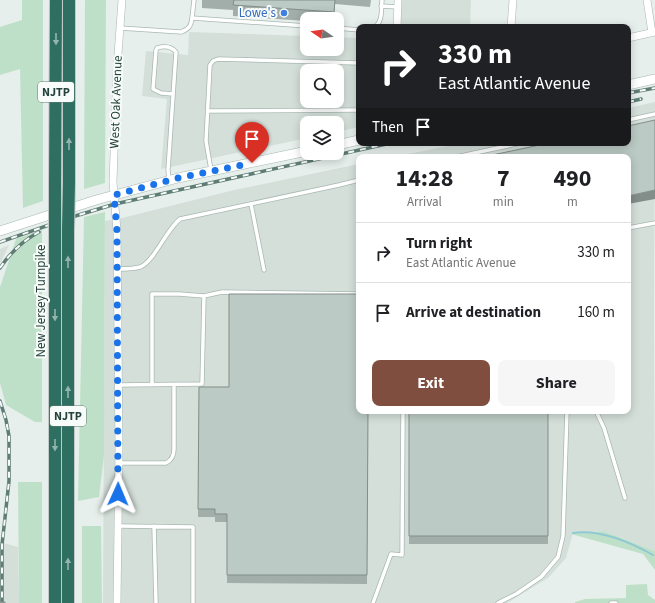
<!DOCTYPE html>
<html lang="en">
<head>
<meta charset="utf-8">
<style>
  :root { --surface:#fff; --page:#f6f6f6; --text:#202124; --muted:#757577; --line:#e0e0e0; --accent:#7f4e3f }
  body { margin:0; font-family:"Source Sans 3",sans-serif; background:var(--page); color:var(--text); height:100vh; display:flex; flex-direction:column; font-size:15px; white-space:nowrap }
  * { box-sizing:border-box; margin:0 }
  p { font-size:13px; color:var(--muted) }
  .icon { flex:none; width:22px; height:22px; fill:none; stroke:currentColor; stroke-width:2; stroke-linecap:round; stroke-linejoin:round }
  .map { position:relative; flex:1; overflow:hidden }
  .drawer { position:absolute; left:356px; top:154px; width:275px; height:260px; display:flex; flex-direction:column; background:var(--surface); border-radius:8px; box-shadow:0 2px 10px #0003 }
  .drawer>* { flex:none }
  .hud { position:absolute; left:356px; top:24px; width:275px; height:122px; border-radius:8px; box-shadow:0 2px 10px #0003; background:#202124; color:#fff; overflow:hidden }
  .needle { width:26px; rotate:283deg }
  .buttons { position:absolute; left:300px; top:12px; display:grid; gap:8px }
  .buttons a { display:grid; place-items:center; width:44px; height:44px; border-radius:8px; background:var(--surface); box-shadow:0 2px 10px #0003; font-size:20px }
  .pin { position:absolute; display:grid; place-items:center; width:34px; height:34px; color:#fff; margin:-41px -17px; border-radius:50% 50% 50% 0; rotate:-45deg; box-shadow:0 0 4px #0007 }
  .pin .icon { rotate:45deg }
  .me { position:absolute; width:44px; margin:-22px; rotate:1deg; stroke-linejoin:round; filter:drop-shadow(0 0 3px #0008) }
  .turn { display:flex; align-items:center; gap:14px; height:84px; padding:0 16px; font-size:18px }
  .turn .icon { width:52px; height:52px; stroke-width:2.5 }
  .turn b { display:block; font-size:28px; line-height:34px }
  .then { display:flex; align-items:center; height:38px; padding:0 16px; background:#0003; gap:8px; font-size:15px }
  .eta { display:flex; justify-content:space-evenly; align-items:center; height:68px; text-align:center }
  .eta b { font-size:24px; font-weight:700; line-height:28px }
  .button { display:flex; gap:8px; margin-top:auto; padding:8px 16px }
  .button a { flex:1; height:46px; border-radius:8px; background:var(--accent); color:#fff; font-size:16px; font-weight:700; line-height:46px; text-align:center }
  .button a+a { background:var(--page); color:var(--text) }
  ul { padding:0; list-style:none }
  li { display:flex; align-items:center; gap:12px; height:60px; padding:0 16px; border-top:1px solid var(--line) }
  li div { flex:1 }
  li b { display:block; font-size:15px }
  li em { font-style:normal }
  .map>svg:first-child { display:block }
</style>
</head>
<body>
<div class="map">
<svg width="655" height="603" viewBox="0 0 655 603">
  <rect width="100%" height="100%" fill="#e6efeb"/>
  <!-- built -->
  <path fill="#d4dfda" fill-rule="evenodd" d="M399,0H471L470,27H397Z
    M189,32L307,36V49H337V37L359,38V127L337,132V123H307V138L161,169L167,99L142,96L146,51L188,55ZM307,71H337V101H307Z
    M655,102L654,314L655,551L603,531L573,533L566,558L548,578L507,603H103L105,221L122,218L230,191L359,164V411H628V157H393L463,143H628V108Z
    M9,245L0,264V249Z
    M0,542L18,547L19,603H0Z"/>
  <!-- green -->
  <path fill="#bfe0c8" d="M22,0H43V201L23,208L20,69L0,75V27L22,20Z
    M85,0H106L105,183L84,189Z
    M105,212L104,455L99,497L78,501L84,217Z
    M42,230V422H35L6,405L0,383V287L16,239Z
    M18,482H42V603H19Z
    M82,526H101L102,603H82Z
    M603,531L655,551V570L643,554L571,534Z
    M647,584L648,595L655,600V603H575V602L585,599L626,598V585Z"/>
  <g fill="none" stroke-linecap="round" stroke-linejoin="round">
    <!-- stream -->
    <path stroke="#8ec9d4" stroke-width="2" d="M573,533C599,529 630,542 653,555"/>
    <!-- service casing -->
    <g stroke="#a8b8b2" stroke-width="5">
      <path id="service" d="M381,6L398,7
        M192,18L194,0
        M375,27C383,21 381,10 382,0
        M120,28L181,32C189,29 191,26 192,18L307,26
        M337,28L359,30
        M208,111L359,110
        M628,120L655,114
        M456,157L521,143
        M211,170L206,141L210,65L213,61L218,59L359,63
        M169,180L168,170L176,52C171,46 164,46 157,48L156,50L153,89L161,93L173,94
        M251,204L264,270
        M628,228L655,223
        M118,269C125,269 133,269 140,267C154,262 166,230 180,219L339,185L359,180
        M118,385L202,384L204,296L222,292L359,294
        M152,385V294H179L204,296
        M596,411L604,428L625,498
        M118,463H166C172,460 174,455 174,449V385
        M118,526L193,527V603
        M154,526L156,603
        M373,603L391,554L402,555L403,411
        M498,603L516,594L541,577L558,557L563,536L567,411
        M611,603H616"/>
    </g>
    <!-- minor casing -->
    <g stroke="#a8b8b2" stroke-width="8">
      <path id="minor" d="M647,0L652,33
        M397,27L398,0
        M511,27L513,0
        M628,38L655,32
        M117,603L119,448L117,231L113,182L117,68L122,0"/>
    </g>
    <!-- tertiary casing -->
    <g stroke="#a8b8b2" stroke-width="10">
      <path id="tertiary" d="M628,85L655,79
        M337,145L359,140
        M0,231L96,200L178,178L307,151"/>
    </g>
    <!-- motorway casing -->
    <g stroke="#c2cac8" stroke-width="14">
      <path id="motorway" d="M69,183V0
        M55,184L56,0
        M55,603V234
        M68,603V230"/>
    </g>
    <!-- service -->
    <use href="#service" stroke="#fff" stroke-width="3.5"/>
    <!-- minor -->
    <use href="#minor" stroke="#fff" stroke-width="7"/>
    <!-- tertiary -->
    <use href="#tertiary" stroke="#fff" stroke-width="9"/>
    <!-- motorway -->
    <use href="#motorway" stroke="#2f6f62" stroke-width="12"/>
    <!-- rail casing -->
    <g stroke="#5f7d75" stroke-width="3.5">
      <path id="rail" d="M628,93L655,88
        M628,102L641,99
        M0,242L72,217L115,204L391,143
        M0,268C10,253 24,240 39,232
        M0,401L6,420L9,436V481L2,545V603"/>
    </g>
    <!-- rail -->
    <use href="#rail" stroke="#f7fbf9" stroke-width="2" stroke-dasharray="6" stroke-linecap="butt"/>
    <!-- motorway-bridge casing -->
    <g stroke="#c2cac8" stroke-width="14" stroke-linecap="butt">
      <path id="motorway-bridge" d="M55,184V234
        M68,230L69,183"/>
    </g>
    <!-- motorway-bridge -->
    <use href="#motorway-bridge" stroke="#2f6f62" stroke-width="12"/>
  </g>
  <!-- wall -->
  <path fill="#a1aea9" d="M202,0H371L370,7L335,4L334,19H307V21L233,16V10L202,8Z
    M199,387L368,411L367,584L227,583V522H215V517H198Z
    M409,411H548V544H409Z"/>
  <!-- shaded-wall -->
  <path fill="#838d89" d="M655,190V199L628,204V196Z"/>
  <!-- building -->
  <path fill="#bbcac4" stroke="#838d89" d="M234,0H335L334,12L233,5Z
    M655,120V190L628,196V157H483L549,143H628V126Z
    M229,294H359V411H368L367,575H227V514H215V509H198L199,387H229Z
    M409,411H548V536H409Z
    M0,602H5V603H0Z"/>
  <!-- one-way arrows -->
  <defs><path id="oneway-solid" d="M-6-.8H1V-3.2L6.5 0L1 3.2V.8H-6Z"/></defs>
  <g fill="#93b5ae">
    <use href="#oneway-solid" transform="translate(56 39) rotate(90)"/>
    <use href="#oneway-solid" transform="translate(69 144) rotate(-90)"/>
    <use href="#oneway-solid" transform="translate(68 262) rotate(-90)"/>
    <use href="#oneway-solid" transform="translate(55 315) rotate(90)"/>
    <use href="#oneway-solid" transform="translate(68 392) rotate(-90)"/>
    <use href="#oneway-solid" transform="translate(55 445) rotate(90)"/>
    <use href="#oneway-solid" transform="translate(68 564) rotate(-90)"/>
  </g>
  <g fill="none" stroke-linecap="round" stroke-linejoin="round">
    <!-- route -->
    <path stroke="#1a73e8" stroke-width="7" stroke-dasharray="0 12.6" d="M118,494L117,231L114,195L178,178L252,163"/>
  </g>
  <!-- markers -->
  <circle fill="#3f7fe0" stroke="#f7fbf9" stroke-width="1.5" cx="284" cy="13" r="4"/>
  <g text-anchor="middle" dominant-baseline="central" stroke-width="4" stroke-linejoin="round" paint-order="stroke">
    <!-- shield labels -->
    <g fill="#f7fbf9" stroke="#637a73" stroke-width="1">
      <rect x="38" y="82" width="36" height="20" rx="3"/>
      <rect x="50" y="406" width="36" height="20" rx="3"/>
    </g>
    <g font-size="12" font-weight="bold" fill="#24423a">
      <text x="56" y="92">NJTP</text>
      <text x="68" y="416">NJTP</text>
    </g>
    <!-- shop labels -->
    <g font-size="13" fill="#366cbe" stroke="#f7fbf9" text-anchor="end">
      <text x="276" y="13">Lowe's</text>
    </g>
    <!-- street labels -->
    <g font-size="13" fill="#24423a" stroke="#f7fbf9">
      <text transform="translate(116 102) rotate(-88)">West Oak Avenue</text>
      <text transform="translate(41 301) rotate(-90)">New Jersey Turnpike</text>
    </g>
  </g>
</svg>
<div class="buttons">
<a><svg class="needle" viewBox="-14 -14 28 28"><path d="M0-13l5 13h-10z" fill="#e53935"/><path d="M0 13l5-13h-10z" fill="#757577"/></svg></a>
<a><svg class="icon" aria-label="search" viewBox="0 0 24 24"><circle cx="10" cy="10" r="6"/><path d="M15 15l6 6"/></svg></a>
<a><svg class="icon" aria-label="layers" viewBox="0 0 24 24"><path d="M12 4l9 5-9 5-9-5zM3 14l9 5 9-5"/></svg></a>
</div>
<div class="pin" style="left:252px;top:163px;background:#d93025"><svg class="icon" aria-label="arrive" viewBox="0 0 24 24"><path d="M6 21V4h12l-3 4 3 4H6"/></svg></div>
<svg class="me" style="left:118px;top:494px" viewBox="-20 -20 40 40"><path d="M0-17L14 15 0 8-14 15z" fill="#1a73e8" stroke="#fff" stroke-width="4"/></svg>
<div class="hud">
<div class="turn"><svg class="icon" aria-label="right" viewBox="0 0 24 24"><path d="M7 20v-9h11M14 6l5 5-5 5"/></svg><div><b>330 m</b>East Atlantic Avenue</div></div>
<div class="then">Then<svg class="icon" aria-label="arrive" viewBox="0 0 24 24"><path d="M6 21V4h12l-3 4 3 4H6"/></svg></div>
</div>
<section class="drawer">
<div class="eta">
<div><b>14:28</b><p>Arrival</p></div>
<div><b>7</b><p>min</p></div>
<div><b>490</b><p>m</p></div>
</div>
<ul>
<li><svg class="icon" aria-label="right" viewBox="0 0 24 24"><path d="M7 20v-9h11M14 6l5 5-5 5"/></svg><div><b>Turn right</b><p>East Atlantic Avenue</p></div><em>330 m</em></li>
<li><svg class="icon" aria-label="arrive" viewBox="0 0 24 24"><path d="M6 21V4h12l-3 4 3 4H6"/></svg><div><b>Arrive at destination</b></div><em>160 m</em></li>
</ul>
<div class="button"><a>Exit</a><a>Share</a></div>
</section>
</div>
</body>
</html>
